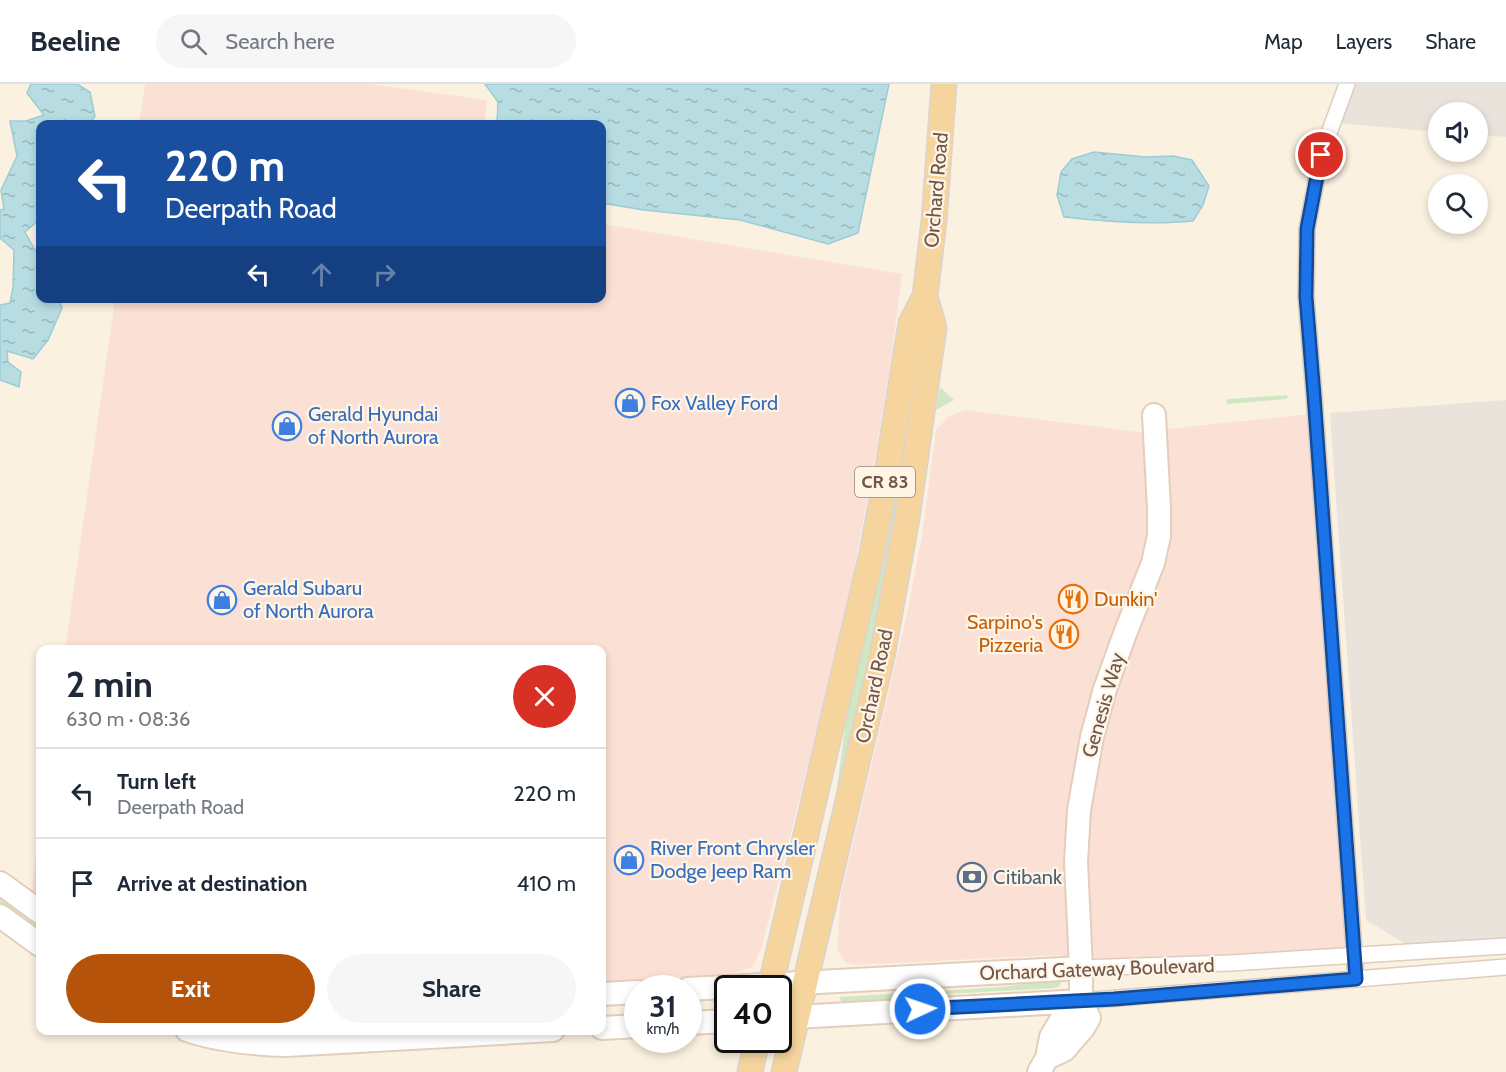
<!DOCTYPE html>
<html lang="en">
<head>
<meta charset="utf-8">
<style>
  :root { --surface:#fff; --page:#f6f6f7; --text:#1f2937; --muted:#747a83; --line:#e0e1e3; --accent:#b45309 }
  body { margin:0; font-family:Cabin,sans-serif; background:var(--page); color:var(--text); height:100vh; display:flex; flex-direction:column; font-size:22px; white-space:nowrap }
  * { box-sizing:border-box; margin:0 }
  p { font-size:20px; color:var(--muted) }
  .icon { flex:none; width:33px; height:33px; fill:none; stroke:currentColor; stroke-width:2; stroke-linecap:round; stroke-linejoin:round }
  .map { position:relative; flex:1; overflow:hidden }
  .sheet { position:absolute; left:36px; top:561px; width:570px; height:390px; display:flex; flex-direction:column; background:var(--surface); border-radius:12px; box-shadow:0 3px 9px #0003 }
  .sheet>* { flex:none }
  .top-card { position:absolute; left:36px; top:36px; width:570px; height:183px; border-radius:12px; box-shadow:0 3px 9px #0003; background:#1a4fa0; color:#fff; overflow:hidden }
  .controls { position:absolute; left:1428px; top:18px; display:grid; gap:12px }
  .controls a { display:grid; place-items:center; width:60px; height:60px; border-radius:50%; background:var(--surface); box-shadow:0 3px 9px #0003; font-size:30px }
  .speed { position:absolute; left:624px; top:891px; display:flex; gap:12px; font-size:30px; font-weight:700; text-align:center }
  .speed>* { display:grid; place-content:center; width:78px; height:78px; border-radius:50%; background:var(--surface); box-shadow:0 3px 9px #0003; line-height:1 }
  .speed small { font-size:15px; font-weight:400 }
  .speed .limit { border:3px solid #111; border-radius:9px; background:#fff; color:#111 }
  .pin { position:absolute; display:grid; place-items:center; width:51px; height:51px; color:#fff; margin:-26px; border:3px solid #fff; border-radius:50%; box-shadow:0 2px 6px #0007 }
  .me { position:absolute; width:66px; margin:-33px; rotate:87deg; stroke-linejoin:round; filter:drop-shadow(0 0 4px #0008) }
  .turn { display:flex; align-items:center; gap:21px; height:126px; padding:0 30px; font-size:27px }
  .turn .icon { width:78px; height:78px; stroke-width:2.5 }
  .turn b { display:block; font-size:42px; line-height:51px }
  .lanes { display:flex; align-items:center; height:57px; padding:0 30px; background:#0003; justify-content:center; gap:30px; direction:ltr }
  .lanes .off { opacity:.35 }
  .round { display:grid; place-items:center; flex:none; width:63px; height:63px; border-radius:32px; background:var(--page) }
  .headline { display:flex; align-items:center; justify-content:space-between; height:102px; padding:0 30px }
  h1 { font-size:36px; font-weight:800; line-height:45px }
  .action { display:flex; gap:12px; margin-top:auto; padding:12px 30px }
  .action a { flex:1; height:69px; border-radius:36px; background:var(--accent); color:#fff; font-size:24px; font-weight:800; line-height:69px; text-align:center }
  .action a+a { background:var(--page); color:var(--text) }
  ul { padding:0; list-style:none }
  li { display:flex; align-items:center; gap:18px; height:90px; padding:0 30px; border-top:2px solid var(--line) }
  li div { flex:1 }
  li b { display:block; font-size:22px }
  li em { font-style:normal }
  header { display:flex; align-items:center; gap:36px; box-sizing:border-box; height:84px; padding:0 30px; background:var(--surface); border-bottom:2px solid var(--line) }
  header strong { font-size:28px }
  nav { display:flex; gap:33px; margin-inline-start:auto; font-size:21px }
  .search { width:420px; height:54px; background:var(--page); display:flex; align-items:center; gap:15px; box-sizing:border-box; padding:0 21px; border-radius:33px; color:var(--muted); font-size:22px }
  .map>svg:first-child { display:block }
</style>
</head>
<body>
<header>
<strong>Beeline</strong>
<div class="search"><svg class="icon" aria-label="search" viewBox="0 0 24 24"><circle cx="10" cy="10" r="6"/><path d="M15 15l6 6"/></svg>Search here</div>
<nav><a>Map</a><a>Layers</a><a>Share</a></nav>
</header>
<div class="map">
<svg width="1506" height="988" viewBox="0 0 1506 988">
  <defs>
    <pattern id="water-ripples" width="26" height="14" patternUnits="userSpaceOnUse" patternTransform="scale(1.5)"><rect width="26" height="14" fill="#b7dde3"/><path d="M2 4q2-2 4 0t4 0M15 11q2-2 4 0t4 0" fill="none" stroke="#99b6ba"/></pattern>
  </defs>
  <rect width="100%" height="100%" fill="#fbf1e1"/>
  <!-- commercial -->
  <path fill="#fbe0d5" d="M145,0H370L487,16L484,40H139Z
    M602,140L902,190L892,269L875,374L853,492L830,595L762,862L756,876L752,883L741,887L651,900L602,903V566H65L115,215L602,214Z
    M965,326L1139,348L1311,330L1350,869L1106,875L1053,871L858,881L846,879L837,866L841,810L907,530L922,452L936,346L949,332Z
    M40,741V819L31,811Z"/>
  <!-- industrial -->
  <path fill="#eae3dc" d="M1353,0H1506V53L1478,51V28H1438V48L1338,39Z
    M1506,316V856L1411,863L1366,836L1330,329Z"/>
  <!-- grass -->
  <path fill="#d1e7c1" d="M919,232L926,233L893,466L839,719L835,718L852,592Z
    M940,303L954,316L936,326Z
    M1287,311L1288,313L1286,315L1228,320L1226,318L1228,315Z
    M0,809L40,838V843L38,846L0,822Z
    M1056,895L1061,897L1059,903L1054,904L911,912L862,920H843L839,913L1003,903Z
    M237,947H314L288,953Z"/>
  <!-- water -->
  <path fill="url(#water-ripples)" stroke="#9eccd4" stroke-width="1.5" d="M31,0H77L90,8L95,32L90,40H40V88L36,90L40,99L39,136L25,148L40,175V214L59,215L62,224L48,256L33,275L7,267L8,278L21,288L19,303L0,296V221L10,219L13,203L14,166L0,154V126L4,125L1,106L17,72L10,37H26L44,31L27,9Z
    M485,0H889L858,149L828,160L740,136L644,126L602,119V40H497L498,18Z
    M1094,68L1145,73L1173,72L1192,76L1209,102L1203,121L1193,137C1150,141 1107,138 1064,133L1057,111L1061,88L1072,75Z"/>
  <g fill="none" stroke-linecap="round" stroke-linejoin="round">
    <!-- street casing -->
    <g stroke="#decdbe" stroke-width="18">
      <path id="street" d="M1347,0L1321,71L1307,145L1306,213L1314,311L1356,895
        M1081,884L1230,879L1506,862
        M1081,917L1506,883"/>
    </g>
    <!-- secondary casing -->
    <g stroke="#e3cebc" stroke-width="26">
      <path id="secondary" d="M0,799L40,828
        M0,832L40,861
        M688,905L1081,884
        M602,910L638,908
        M778,934L1081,917
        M688,939L728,937
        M602,944L638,942
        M187,946C219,957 253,960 286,961L553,946
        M1047,974L1064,966L1083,944L1089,934L1081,917V884L1076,778L1079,726L1092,653L1105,605L1126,547L1153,479L1159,452V425L1154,331
        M1039,988L1047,974L1051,953L1063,933L1081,917"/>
    </g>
    <!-- primary casing -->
    <g stroke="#dad3d0" stroke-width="27">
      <path id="primary" d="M770,904L872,469L888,383L911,239L925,212
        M750,988L757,956
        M784,988L882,573L907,434L934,244L925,212L934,137L944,0"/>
    </g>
    <!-- street -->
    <use href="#street" stroke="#fff" stroke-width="15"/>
    <!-- secondary -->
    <use href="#secondary" stroke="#fff" stroke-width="22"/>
    <!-- primary -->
    <use href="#primary" stroke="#f6d49d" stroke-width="24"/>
  </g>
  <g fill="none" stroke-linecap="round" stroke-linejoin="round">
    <!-- route casing -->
    <g stroke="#114b97" stroke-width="15">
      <path id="route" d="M920,925L1114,915L1356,895L1314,311L1306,213L1307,145L1321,71"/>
    </g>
    <!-- route -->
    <use href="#route" stroke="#1a73e8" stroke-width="10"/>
  </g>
  <!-- icons -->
  <defs>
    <g id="shop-ring" transform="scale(1.5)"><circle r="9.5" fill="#fef5e7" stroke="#3f7fe0" stroke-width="1.5"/><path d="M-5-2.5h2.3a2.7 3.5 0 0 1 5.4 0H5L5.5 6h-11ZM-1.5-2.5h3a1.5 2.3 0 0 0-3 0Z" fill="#3f7fe0"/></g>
    <g id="restaurant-ring" transform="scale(1.5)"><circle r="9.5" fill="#fef5e7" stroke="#e8710a" stroke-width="1.5"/><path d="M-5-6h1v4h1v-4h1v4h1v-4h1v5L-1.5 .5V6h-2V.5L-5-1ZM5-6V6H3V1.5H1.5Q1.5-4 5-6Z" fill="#e8710a"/></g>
    <g id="bank-ring" transform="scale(1.5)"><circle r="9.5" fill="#fef5e7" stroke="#5c6f8a" stroke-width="1.5"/><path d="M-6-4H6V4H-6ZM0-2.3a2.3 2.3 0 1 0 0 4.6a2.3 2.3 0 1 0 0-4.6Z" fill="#5c6f8a"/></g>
  </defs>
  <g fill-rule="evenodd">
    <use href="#shop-ring" x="630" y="319"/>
    <use href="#shop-ring" x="287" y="342"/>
    <use href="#restaurant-ring" x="1073" y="515"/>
    <use href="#shop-ring" x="222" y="516"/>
    <use href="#restaurant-ring" x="1064" y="550"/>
    <use href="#shop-ring" x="629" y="776"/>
    <use href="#bank-ring" x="972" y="793"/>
  </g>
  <g text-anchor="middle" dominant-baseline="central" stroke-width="4.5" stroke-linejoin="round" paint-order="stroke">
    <!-- shield labels -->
    <rect fill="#fef5e7" stroke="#9b8679" stroke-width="1.5" x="855" y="383" width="60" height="30" rx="4.5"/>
    <g font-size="18" font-weight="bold" fill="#70574a">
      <text x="885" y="398">CR 83</text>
    </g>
    <!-- street labels -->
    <g font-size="20" fill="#70574a" stroke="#fef5e7">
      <text transform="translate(936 106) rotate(-85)">Orchard Road</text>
      <text transform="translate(874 602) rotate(-78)">Orchard Road</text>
      <text transform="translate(1103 621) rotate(-74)">Genesis Way</text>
      <text transform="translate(1097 885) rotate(-2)">Orchard Gateway Boulevard</text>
    </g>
    <!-- shop labels -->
    <g font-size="20" fill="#366cbe" stroke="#fef5e7" text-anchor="start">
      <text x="651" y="319">Fox Valley Ford</text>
      <text x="308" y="330">Gerald Hyundai<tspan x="308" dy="23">of North Aurora</tspan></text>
      <text x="243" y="504">Gerald Subaru<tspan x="243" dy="23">of North Aurora</tspan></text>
      <text x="650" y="764">River Front Chrysler<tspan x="650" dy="23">Dodge Jeep Ram</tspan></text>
    </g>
    <!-- food labels -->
    <g font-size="20" fill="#c56008" stroke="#fef5e7" text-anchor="start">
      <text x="1094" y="515">Dunkin'</text>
      <text x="1043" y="538" text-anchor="end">Sarpino's<tspan x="1043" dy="23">Pizzeria</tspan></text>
    </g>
    <!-- service labels -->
    <g font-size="20" fill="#4e5e75" stroke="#fef5e7" text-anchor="start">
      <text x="993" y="793">Citibank</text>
    </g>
  </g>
</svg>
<div class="controls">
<a><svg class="icon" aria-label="sound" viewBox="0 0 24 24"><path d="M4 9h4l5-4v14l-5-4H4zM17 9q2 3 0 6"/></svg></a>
<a><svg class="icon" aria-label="search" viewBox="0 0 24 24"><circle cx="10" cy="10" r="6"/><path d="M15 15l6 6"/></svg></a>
</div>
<div class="speed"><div>31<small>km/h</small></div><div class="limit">40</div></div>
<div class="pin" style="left:1321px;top:71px;background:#d93025"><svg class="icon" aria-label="arrive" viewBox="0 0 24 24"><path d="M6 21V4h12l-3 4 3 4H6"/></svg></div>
<svg class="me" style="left:920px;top:925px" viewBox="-20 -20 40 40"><circle r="17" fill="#1a73e8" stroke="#fff" stroke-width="3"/><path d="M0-11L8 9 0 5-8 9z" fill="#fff"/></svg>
<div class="top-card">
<div class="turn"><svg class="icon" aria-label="left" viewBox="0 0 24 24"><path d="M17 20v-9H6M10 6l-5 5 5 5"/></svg><div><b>220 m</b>Deerpath Road</div></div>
<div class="lanes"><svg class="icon" aria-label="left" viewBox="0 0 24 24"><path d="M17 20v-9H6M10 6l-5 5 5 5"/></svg><svg class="icon off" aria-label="ahead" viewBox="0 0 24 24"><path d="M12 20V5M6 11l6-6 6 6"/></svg><svg class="icon off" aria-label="right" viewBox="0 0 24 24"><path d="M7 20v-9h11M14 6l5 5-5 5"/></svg></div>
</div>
<section class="sheet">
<div class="headline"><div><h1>2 min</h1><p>630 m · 08:36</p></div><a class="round" style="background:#d93025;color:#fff"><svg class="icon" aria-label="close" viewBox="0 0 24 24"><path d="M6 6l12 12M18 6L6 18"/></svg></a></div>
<ul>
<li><svg class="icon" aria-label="left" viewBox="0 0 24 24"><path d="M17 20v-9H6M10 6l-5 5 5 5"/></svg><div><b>Turn left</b><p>Deerpath Road</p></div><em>220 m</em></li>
<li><svg class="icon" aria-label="arrive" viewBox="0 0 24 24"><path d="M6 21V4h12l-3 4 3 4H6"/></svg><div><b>Arrive at destination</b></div><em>410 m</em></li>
</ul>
<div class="action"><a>Exit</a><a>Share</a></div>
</section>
</div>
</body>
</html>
